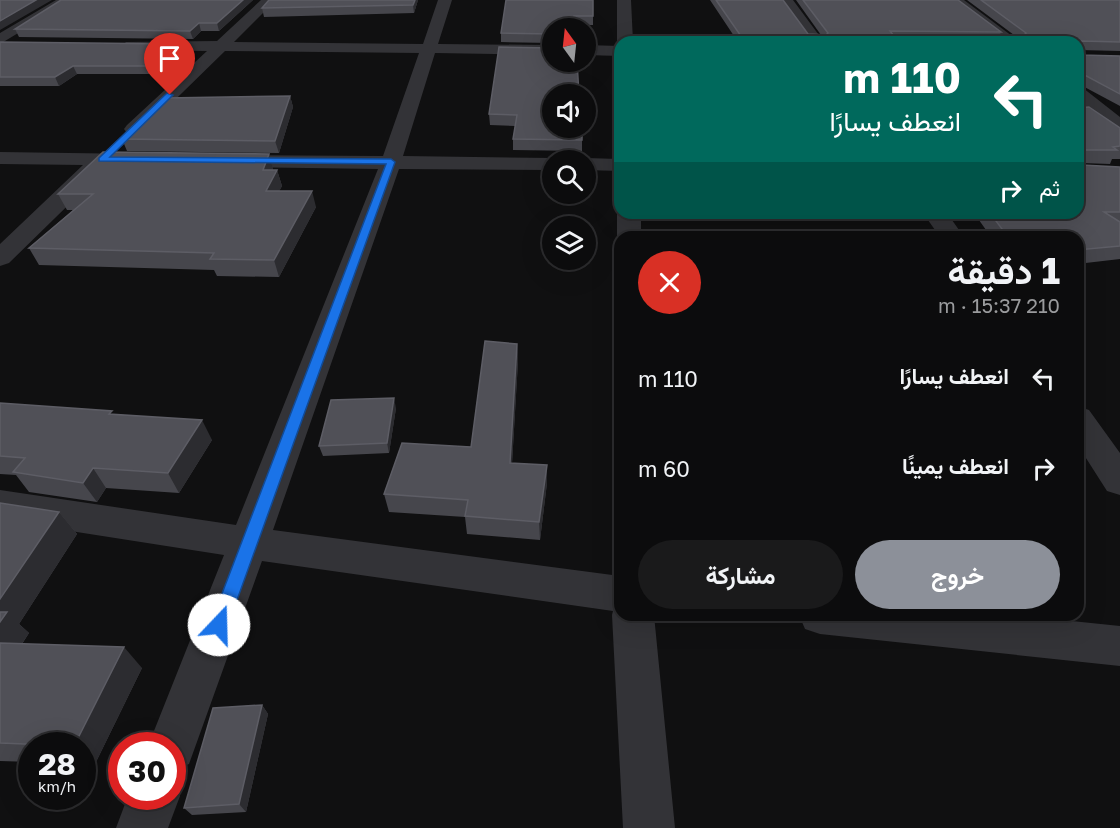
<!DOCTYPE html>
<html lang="ar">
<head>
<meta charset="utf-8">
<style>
  :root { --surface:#0c0c0d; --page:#1a1a1b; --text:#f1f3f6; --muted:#9a9b9d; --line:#2c2c2e; --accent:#8c9099 }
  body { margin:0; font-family:"Golos Text",Vazirmatn,sans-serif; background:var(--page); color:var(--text); direction:rtl; height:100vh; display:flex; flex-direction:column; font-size:22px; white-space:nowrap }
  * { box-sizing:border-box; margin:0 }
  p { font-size:20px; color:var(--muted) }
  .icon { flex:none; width:33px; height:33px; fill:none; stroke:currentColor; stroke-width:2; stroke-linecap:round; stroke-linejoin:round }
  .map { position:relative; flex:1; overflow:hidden; direction:ltr }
  .panel { position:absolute; left:614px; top:231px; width:470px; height:390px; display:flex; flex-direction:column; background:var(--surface); border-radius:18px; box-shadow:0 6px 24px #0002,0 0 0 2px var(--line); direction:rtl }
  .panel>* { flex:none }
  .guide { position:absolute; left:614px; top:36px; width:470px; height:183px; border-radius:18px; box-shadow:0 6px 24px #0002,0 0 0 2px var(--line); direction:rtl; background:#00695c; color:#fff; overflow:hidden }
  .needle { width:39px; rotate:345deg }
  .fabs { position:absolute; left:542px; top:18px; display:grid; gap:12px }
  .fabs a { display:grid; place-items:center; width:54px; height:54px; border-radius:50%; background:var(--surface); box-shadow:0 6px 24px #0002,0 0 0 2px var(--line); font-size:30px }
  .speed { position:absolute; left:18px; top:732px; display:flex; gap:12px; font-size:30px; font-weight:700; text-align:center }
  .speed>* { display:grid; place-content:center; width:78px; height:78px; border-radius:50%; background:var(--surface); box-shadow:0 6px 24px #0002,0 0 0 2px var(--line); line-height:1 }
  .speed small { font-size:15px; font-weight:400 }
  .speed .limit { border:9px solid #d22; background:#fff; color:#111 }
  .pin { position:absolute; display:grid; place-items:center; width:51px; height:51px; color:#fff; margin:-62px -26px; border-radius:50% 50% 50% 0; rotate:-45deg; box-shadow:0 0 6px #0007 }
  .pin .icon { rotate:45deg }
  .me { position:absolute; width:66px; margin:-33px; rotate:21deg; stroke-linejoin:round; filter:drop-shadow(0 0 4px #0008) }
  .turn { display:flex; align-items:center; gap:21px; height:126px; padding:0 24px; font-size:27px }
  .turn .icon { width:78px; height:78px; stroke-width:2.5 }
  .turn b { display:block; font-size:42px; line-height:51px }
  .then { display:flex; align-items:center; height:57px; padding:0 24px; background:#0003; gap:12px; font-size:22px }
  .round { display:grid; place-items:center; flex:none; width:63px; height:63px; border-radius:32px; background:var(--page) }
  .overview { display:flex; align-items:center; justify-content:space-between; height:102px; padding:0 24px }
  h1 { font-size:36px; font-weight:700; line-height:45px }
  .action { display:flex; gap:12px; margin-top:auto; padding:12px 24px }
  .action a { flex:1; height:69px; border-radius:36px; background:var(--accent); color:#fff; font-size:24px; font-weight:700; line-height:69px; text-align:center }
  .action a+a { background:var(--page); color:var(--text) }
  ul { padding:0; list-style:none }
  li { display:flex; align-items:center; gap:18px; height:90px; padding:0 24px }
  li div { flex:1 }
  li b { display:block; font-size:22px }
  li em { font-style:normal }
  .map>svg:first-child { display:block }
</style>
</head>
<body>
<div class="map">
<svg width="1120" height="828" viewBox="0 0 1120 828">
  <rect width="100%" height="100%" fill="#101011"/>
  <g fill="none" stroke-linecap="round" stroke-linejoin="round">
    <!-- minor -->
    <path fill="#333337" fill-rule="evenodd" d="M56,0H73L0,44V33Z
      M261,0H276L234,42L423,44L438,0H452L438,44L552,45V55L435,53L403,156L552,158L560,160H552V170L399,169L273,530L620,576V615H654L675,828H623L612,615L613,611L262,561L189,764L172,771V746H148L224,555L0,520V490L236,525L378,169L227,167L220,165L217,161L220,157L227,155L383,156L419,53L225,51L141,133H127L124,129L127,125L207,51L131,50L126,48L123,45L126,42L217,41Z
      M617,0H631L633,42H620V45L617,42Z
      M779,0H793L824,42H808Z
      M948,0H964L1020,42H1002Z
      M585,45L620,46V56L585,55Z
      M1077,87L1083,88L1120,117V133L1113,131L1077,101Z
      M0,152L139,154L146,156L149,160L146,164L100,166L103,169L100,174L9,263L0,266V244L83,165L0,164Z
      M585,158L620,159V171L585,170V160H577Z
      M620,210V213H641V237H620V241L617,237V213Z
      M923,213H947L964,237H940Z
      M1077,406L1089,410L1120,453V495L1107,491L1077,444Z
      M799,615H1013L1120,626V666L820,634L805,629Z
      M172,779L180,796L168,828H116L128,796H172Z"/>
  </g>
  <!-- wall -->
  <path fill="#46464c" d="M61,0H253L219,31H201L193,39L19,37L15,29Z
    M418,0L414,13L264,17L262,8Z
    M593,0V25H575L552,28V43L501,42V33Z
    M710,0H783L808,34L821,35L796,0H958L1001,32L997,41L897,40V42H738Z
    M967,0H1120V51L1079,50V53L1081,55L1120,56V106L1077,83V42H1006L1008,35H1014Z
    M0,42L177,52L152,74H77L59,86H0Z
    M552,62L582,140V151L513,150V139L515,126L490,125L489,114Z
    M290,96L293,107L279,153L127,151L122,139Z
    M1077,108L1120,128V159H1112L1110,164L1082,163V165L1120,167V259L1077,264V237H991L974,213H1077Z
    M269,154L273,170H277L282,186L279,191L316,207L279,277L217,276L214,270L39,265L29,248L73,210H67L58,194Z
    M517,344L518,361L512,463L547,483L540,540L467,534L465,517L389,512L384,494L471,447Z
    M0,403L114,415L212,440L179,493L106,488L97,502L29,492L16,475L0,474Z
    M396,408L389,453L323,456L319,446Z
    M0,503L59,512L77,534L19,624L29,633L22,644L142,668L95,764H82V746H32V762L0,761Z
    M262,705L268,714L246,812L192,815L184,808Z"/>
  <!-- shaded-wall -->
  <path fill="#2c2c30" d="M36,0H52L0,30V21Z
    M243,0H253L219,31L217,23Z
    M415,0H418L414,13L413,5Z
    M199,23L201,31L193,39L190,31Z
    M174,44L177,52L152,74L148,66Z
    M73,66L77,74L59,86L55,77Z
    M290,96L293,107L279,153L275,141Z
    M269,154L273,169L268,186L263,170Z
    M277,170L282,186L271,207L266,191Z
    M312,191L316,207L279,277L274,260Z
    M517,344L518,361L511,481L510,463Z
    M394,398L396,408L389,453L387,443Z
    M202,420L212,440L179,493L168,473Z
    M547,465V483L540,540L539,522Z
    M93,468L106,488L97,502L83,483Z
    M59,512L77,534L19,624L29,633L9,663L0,655V599Z
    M124,647L142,668L95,764L82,753V746H74Z
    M262,705L268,714L246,812L239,804Z"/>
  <!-- building -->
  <path fill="#505057" stroke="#5d5d65" stroke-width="1.5" d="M0,0H36L0,21Z
    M61,0H243L217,23H199L190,31L15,29Z
    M269,0H415L413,5L262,8Z
    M506,0H593V16H574L575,28H552V34L501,33Z
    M716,0H783L808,34L826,35L828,33L803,0H958L1001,32L890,31L898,41L797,38L800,42H745Z
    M981,0H1120V42L1081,41L1079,43V53L1081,55L1120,56V94L1077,71V42H1021L1008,35H1024L1026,33Z
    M0,42L174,44L148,66H73L55,77H0Z
    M499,47L552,48V62H577L579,94H552V128H582V140L513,139L517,115L489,114Z
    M290,96L275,141L122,139L165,98Z
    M1089,107L1120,128V146L1113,147L1117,150H1084L1082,152V165L1120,167V212H1104L1120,222V246L1077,250V237H1008L990,213H1077V108Z
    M103,152L269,154L263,170H277L266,191H312L274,260L210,259L214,253L29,248L93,194H58Z
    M485,341L517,344L510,463L547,465L539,522L465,516L468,500L384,494L402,443L471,447Z
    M394,398L387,443L319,446L331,400Z
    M0,403L112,411L109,414L202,420L168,473L93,468L83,483L13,472L25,458L0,456Z
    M0,503L59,512L0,599Z
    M0,612H7L0,622Z
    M0,643L124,647L74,746L0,743Z
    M262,705L239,804L184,808L213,708Z"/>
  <!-- route -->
  <path fill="#1a73e8" stroke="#114b97" stroke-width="1.5" d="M167,93L173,95L110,157L391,159L395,162L228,625L225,631L219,633L213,631L210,625L386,164L99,161V158Z"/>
</svg>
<div class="fabs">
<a><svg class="needle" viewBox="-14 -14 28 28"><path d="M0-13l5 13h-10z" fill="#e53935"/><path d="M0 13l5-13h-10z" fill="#9a9b9d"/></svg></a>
<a><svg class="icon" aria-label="sound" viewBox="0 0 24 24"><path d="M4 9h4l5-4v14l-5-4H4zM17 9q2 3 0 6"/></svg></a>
<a><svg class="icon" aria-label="search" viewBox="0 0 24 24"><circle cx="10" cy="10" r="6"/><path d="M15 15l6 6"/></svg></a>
<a><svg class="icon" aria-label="layers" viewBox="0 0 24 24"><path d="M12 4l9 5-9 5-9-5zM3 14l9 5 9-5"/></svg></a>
</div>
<div class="speed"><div>28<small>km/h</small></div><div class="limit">30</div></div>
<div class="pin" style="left:170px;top:95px;background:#d93025"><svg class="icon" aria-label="arrive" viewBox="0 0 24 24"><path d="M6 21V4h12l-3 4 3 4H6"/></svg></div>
<svg class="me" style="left:219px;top:625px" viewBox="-20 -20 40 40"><circle r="19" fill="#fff"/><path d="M0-13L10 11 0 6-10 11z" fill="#1a73e8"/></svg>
<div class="guide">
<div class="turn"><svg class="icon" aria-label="left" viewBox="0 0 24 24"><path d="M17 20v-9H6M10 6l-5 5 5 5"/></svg><div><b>110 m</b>انعطف يسارًا</div></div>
<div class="then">ثم<svg class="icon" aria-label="right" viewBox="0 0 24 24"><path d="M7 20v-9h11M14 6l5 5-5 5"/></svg></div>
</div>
<section class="panel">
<div class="overview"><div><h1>1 دقيقة</h1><p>210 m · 15:37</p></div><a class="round" style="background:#d93025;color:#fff"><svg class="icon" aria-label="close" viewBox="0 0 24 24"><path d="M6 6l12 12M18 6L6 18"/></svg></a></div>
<ul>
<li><svg class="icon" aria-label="left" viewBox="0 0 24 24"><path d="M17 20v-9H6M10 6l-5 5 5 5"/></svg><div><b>انعطف يسارًا</b></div><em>110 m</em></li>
<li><svg class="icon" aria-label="right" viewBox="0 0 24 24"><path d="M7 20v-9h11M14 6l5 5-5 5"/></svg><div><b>انعطف يمينًا</b></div><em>60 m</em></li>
</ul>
<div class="action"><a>خروج</a><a>مشاركة</a></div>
</section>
</div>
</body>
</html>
